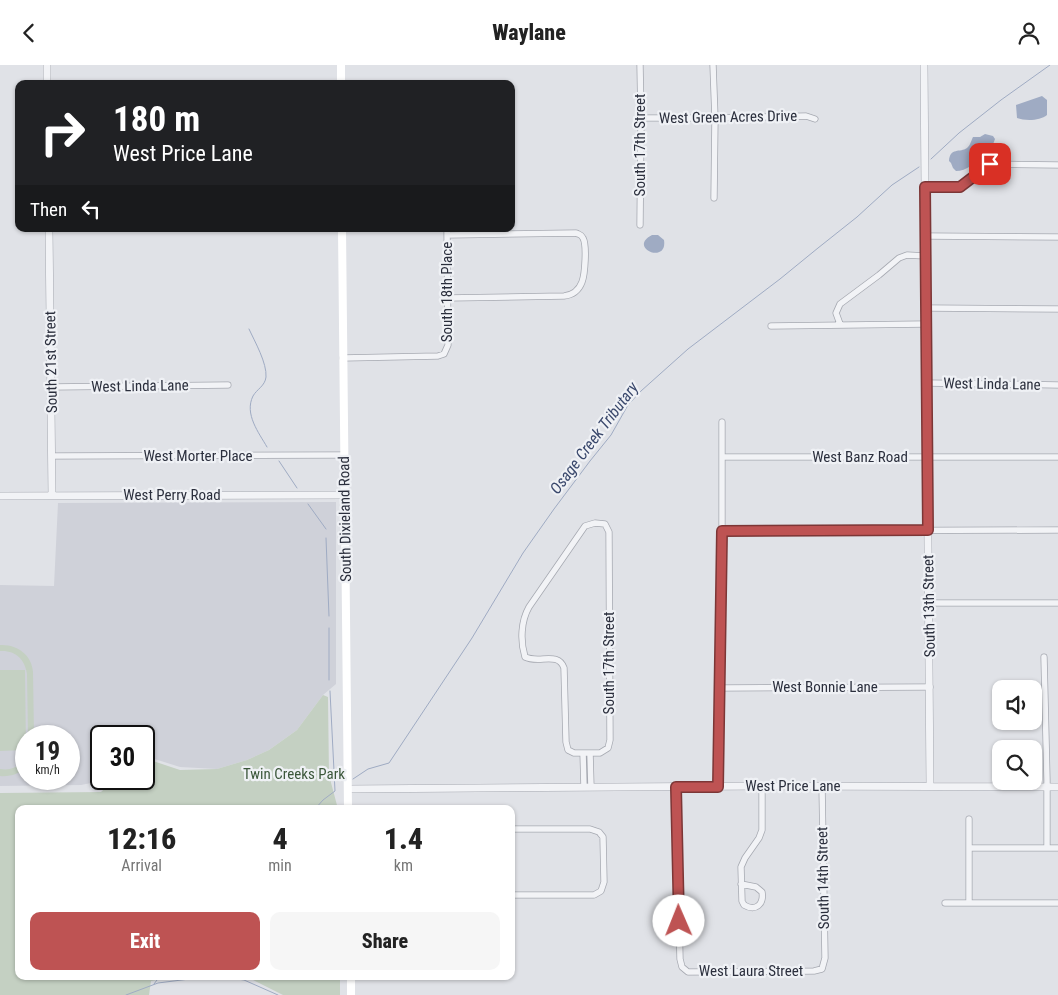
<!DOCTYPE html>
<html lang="en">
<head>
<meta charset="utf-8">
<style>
  :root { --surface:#fff; --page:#f6f6f6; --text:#222; --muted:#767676; --accent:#be5353 }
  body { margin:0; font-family:"Roboto Condensed",sans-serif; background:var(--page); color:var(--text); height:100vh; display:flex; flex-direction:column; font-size:19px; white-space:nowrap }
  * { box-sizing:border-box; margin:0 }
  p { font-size:16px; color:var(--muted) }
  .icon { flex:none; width:28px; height:28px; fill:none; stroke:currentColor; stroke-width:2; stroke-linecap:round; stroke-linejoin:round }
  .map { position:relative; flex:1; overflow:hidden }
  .sheet { position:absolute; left:15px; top:740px; width:500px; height:175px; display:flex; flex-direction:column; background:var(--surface); border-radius:10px; box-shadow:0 1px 4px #0004 }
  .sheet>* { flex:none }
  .guide { position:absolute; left:15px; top:15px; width:500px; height:152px; border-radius:10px; box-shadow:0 1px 4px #0004; background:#202124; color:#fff; overflow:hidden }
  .tools { position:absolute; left:992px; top:615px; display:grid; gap:10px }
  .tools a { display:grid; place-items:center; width:50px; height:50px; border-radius:10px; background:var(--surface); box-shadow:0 1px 4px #0004; font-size:25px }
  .speed { position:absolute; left:15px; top:660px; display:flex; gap:10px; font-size:25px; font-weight:700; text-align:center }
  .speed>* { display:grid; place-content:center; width:65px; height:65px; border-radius:50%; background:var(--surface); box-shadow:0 1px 4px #0004; line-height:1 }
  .speed small { font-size:12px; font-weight:400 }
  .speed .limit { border:2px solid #111; border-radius:8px; background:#fff; color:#111 }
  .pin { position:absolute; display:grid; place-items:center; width:42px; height:42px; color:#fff; margin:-21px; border-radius:10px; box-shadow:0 2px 8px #0006 }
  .me { position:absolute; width:55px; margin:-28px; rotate:359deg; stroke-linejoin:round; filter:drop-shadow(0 0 4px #0008) }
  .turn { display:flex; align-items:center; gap:18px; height:105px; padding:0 15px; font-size:22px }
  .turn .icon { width:65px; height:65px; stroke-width:2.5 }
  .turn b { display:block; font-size:35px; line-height:42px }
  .then { display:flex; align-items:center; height:48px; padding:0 15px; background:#0003; gap:10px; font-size:19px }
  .eta { display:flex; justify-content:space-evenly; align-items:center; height:85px; text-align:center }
  .eta b { font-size:30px; font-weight:800; line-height:35px }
  .button { display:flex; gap:10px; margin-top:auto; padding:10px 15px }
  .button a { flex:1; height:58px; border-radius:10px; background:var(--accent); color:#fff; font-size:20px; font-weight:800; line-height:58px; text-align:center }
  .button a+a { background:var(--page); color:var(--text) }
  header { display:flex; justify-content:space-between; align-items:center; height:65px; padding:0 15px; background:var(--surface); font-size:22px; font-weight:800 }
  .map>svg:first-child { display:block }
</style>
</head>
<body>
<header><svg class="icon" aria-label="back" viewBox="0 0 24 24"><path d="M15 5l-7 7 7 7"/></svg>Waylane<svg class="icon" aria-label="person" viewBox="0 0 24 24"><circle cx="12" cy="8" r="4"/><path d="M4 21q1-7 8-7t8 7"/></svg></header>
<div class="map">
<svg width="1058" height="930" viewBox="0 0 1058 930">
  <rect width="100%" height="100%" fill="#e0e2e7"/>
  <!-- built -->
  <path fill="#cfd1d9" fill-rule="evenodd" d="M336,437V619L323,630L297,665L269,685L247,695L217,704L180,702L145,691L144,690V671H101V714H104L96,717L81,720L0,721V520L54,521L58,438ZM26,671H69V714H26Z"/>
  <!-- green -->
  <path fill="#c4d0c2" d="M0,580C17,579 32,590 33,607L34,671H28L27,609C25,594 15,585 0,586Z
    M0,605H25L26,685L0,686Z
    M323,630L328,632L329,710L338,744H19V911H182L173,912L151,916L149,930H0V728L101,727L115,714H144V693L180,705L217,704L247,695L269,685L297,665Z
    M26,690V702C19,709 10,712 0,711V704C12,706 21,701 26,690Z
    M245,911H340V930H283Z"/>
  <!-- water -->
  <path fill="#9fabc3" d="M1042,31L1047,35V50C1040,56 1025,56 1017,53L1016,40Z
    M985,69L993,71L995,74L992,82L980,84L979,86L981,90C977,98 966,106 956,106L953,103L951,98L949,96C950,82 960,88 967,83C970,81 971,76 973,72H980Z
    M652,170H658L664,175C668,200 627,183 652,170Z"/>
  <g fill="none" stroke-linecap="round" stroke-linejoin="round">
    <!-- stream -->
    <path stroke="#9fabc3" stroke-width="1" d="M931,94L959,68L1001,35L1050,0
      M249,264C255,277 267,298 266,312C265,321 257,324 253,331C244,349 259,368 267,382
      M279,396L297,423
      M308,439L326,464
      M326,473L329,551
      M329,615V563
      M353,714L368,704L389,698L472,573L523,488L554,444L590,396L611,370L628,340L641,326L688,284L780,214L818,183L857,152L892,120L919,102
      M315,744L323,735L335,726L330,626
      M219,911L244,915L278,930
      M154,919L160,911
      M126,930L158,918L213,911"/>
    <!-- minor casing -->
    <g stroke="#a6a9b1" stroke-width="7">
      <path id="minor" d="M713,0L715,53L714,133
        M641,53H715L806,51L815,54
        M925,122H960L990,99L1058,100
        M640,160L641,53L640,0
        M447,170L576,168C580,170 581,169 583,173C587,180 585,209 582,217C579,225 573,230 564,231L448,233
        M925,171L1058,172
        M926,243L1058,244
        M840,259L836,248L840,239L879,210L899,193L907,190L925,191
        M771,261L926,259
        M343,293L438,291L444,289L448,280L447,164
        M927,318L1058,320
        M51,322L228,320
        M52,391L344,390
        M722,392H1058
        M595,458L605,459L609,467L610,675L608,683L600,688H574L568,685L566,677L564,603C558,586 539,599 525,592C520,576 521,556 529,542L585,461Z
        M722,466L1058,465
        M929,538H1058
        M1044,592L1047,715V782
        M720,623L930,622
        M583,688L584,722
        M590,688L591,722
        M676,722L680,894L682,902L688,907L814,906L822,904L825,893L822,721
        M718,722L722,466V357
        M969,754V838
        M511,764H590L599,767L603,772L604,817L601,826L594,830H511
        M969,783H1058
        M741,819L756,822L762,827C764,839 756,847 744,840L742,836L741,802L745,793L759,773L762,765V721
        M945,838H1058"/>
    </g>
    <!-- tertiary casing -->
    <g stroke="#a6a9b1" stroke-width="8">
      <path id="tertiary" d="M47,0V19
        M924,0L930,721
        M49,164L52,431
        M0,431L345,430
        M348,724L762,721L1058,722"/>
    </g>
    <!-- minor -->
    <use href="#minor" stroke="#f2f3f6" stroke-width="5.5"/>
    <!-- tertiary -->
    <use href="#tertiary" stroke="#f2f3f6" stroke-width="7"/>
    <!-- secondary -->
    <path stroke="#fff" stroke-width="8" d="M341,0V19
      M342,164L348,744
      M351,911V930"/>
  </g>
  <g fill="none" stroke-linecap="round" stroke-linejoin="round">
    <!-- route casing -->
    <g stroke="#7c3636" stroke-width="12">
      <path id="route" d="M679,856L676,722H718L722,466L928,465L925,122H960L990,99"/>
    </g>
    <!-- route -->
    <use href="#route" stroke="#be5353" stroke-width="9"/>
  </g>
  <g text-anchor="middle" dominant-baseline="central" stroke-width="4.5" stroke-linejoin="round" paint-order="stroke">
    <!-- street labels -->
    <g font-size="15" fill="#2b2f3d" stroke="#eff1f5">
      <text transform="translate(728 52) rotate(-1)">West Green Acres Drive</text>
      <text transform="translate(640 80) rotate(-90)">South 17th Street</text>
      <text transform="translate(447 227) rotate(-90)">South 18th Place</text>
      <text transform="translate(51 297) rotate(-91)">South 21st Street</text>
      <text transform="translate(992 319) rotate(1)">West Linda Lane</text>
      <text transform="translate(140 321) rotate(-1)">West Linda Lane</text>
      <text x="198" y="391">West Morter Place</text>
      <text x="860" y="392">West Banz Road</text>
      <text x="172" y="430">West Perry Road</text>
      <text transform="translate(345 454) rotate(-91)">South Dixieland Road</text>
      <text transform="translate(929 541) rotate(-91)">South 13th Street</text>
      <text transform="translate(609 598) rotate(-90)">South 17th Street</text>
      <text x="825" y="622">West Bonnie Lane</text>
      <text x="793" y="721">West Price Lane</text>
      <text transform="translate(823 813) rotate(-91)">South 14th Street</text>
      <text x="751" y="906">West Laura Street</text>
    </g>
    <!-- park labels -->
    <g font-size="15" fill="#3b573a" stroke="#eff1f5">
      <text x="294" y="709">Twin Creeks Park</text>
    </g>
    <!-- water labels -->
    <g font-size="16" font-style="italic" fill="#3a486c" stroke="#eff1f5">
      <text transform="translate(594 373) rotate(-53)">Osage Creek Tributary</text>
    </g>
  </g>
</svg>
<div class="tools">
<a><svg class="icon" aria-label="sound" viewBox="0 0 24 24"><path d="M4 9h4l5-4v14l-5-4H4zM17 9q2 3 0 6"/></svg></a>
<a><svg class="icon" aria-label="search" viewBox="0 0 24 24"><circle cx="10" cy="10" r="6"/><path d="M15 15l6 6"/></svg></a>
</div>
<div class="speed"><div>19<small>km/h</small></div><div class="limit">30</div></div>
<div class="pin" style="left:990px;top:99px;background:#d93025"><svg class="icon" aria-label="arrive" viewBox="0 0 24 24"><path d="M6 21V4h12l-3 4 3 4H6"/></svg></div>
<svg class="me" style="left:679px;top:856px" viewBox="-20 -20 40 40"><circle r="19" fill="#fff"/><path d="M0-13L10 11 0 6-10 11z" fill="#be5353"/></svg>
<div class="guide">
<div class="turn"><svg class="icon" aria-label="right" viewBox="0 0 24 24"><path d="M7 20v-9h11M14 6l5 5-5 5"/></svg><div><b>180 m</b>West Price Lane</div></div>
<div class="then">Then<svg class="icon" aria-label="left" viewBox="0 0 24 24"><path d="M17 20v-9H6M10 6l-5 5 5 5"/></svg></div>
</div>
<section class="sheet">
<div class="eta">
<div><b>12:16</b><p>Arrival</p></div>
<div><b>4</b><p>min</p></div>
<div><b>1.4</b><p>km</p></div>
</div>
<div class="button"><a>Exit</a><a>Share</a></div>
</section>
</div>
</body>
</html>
